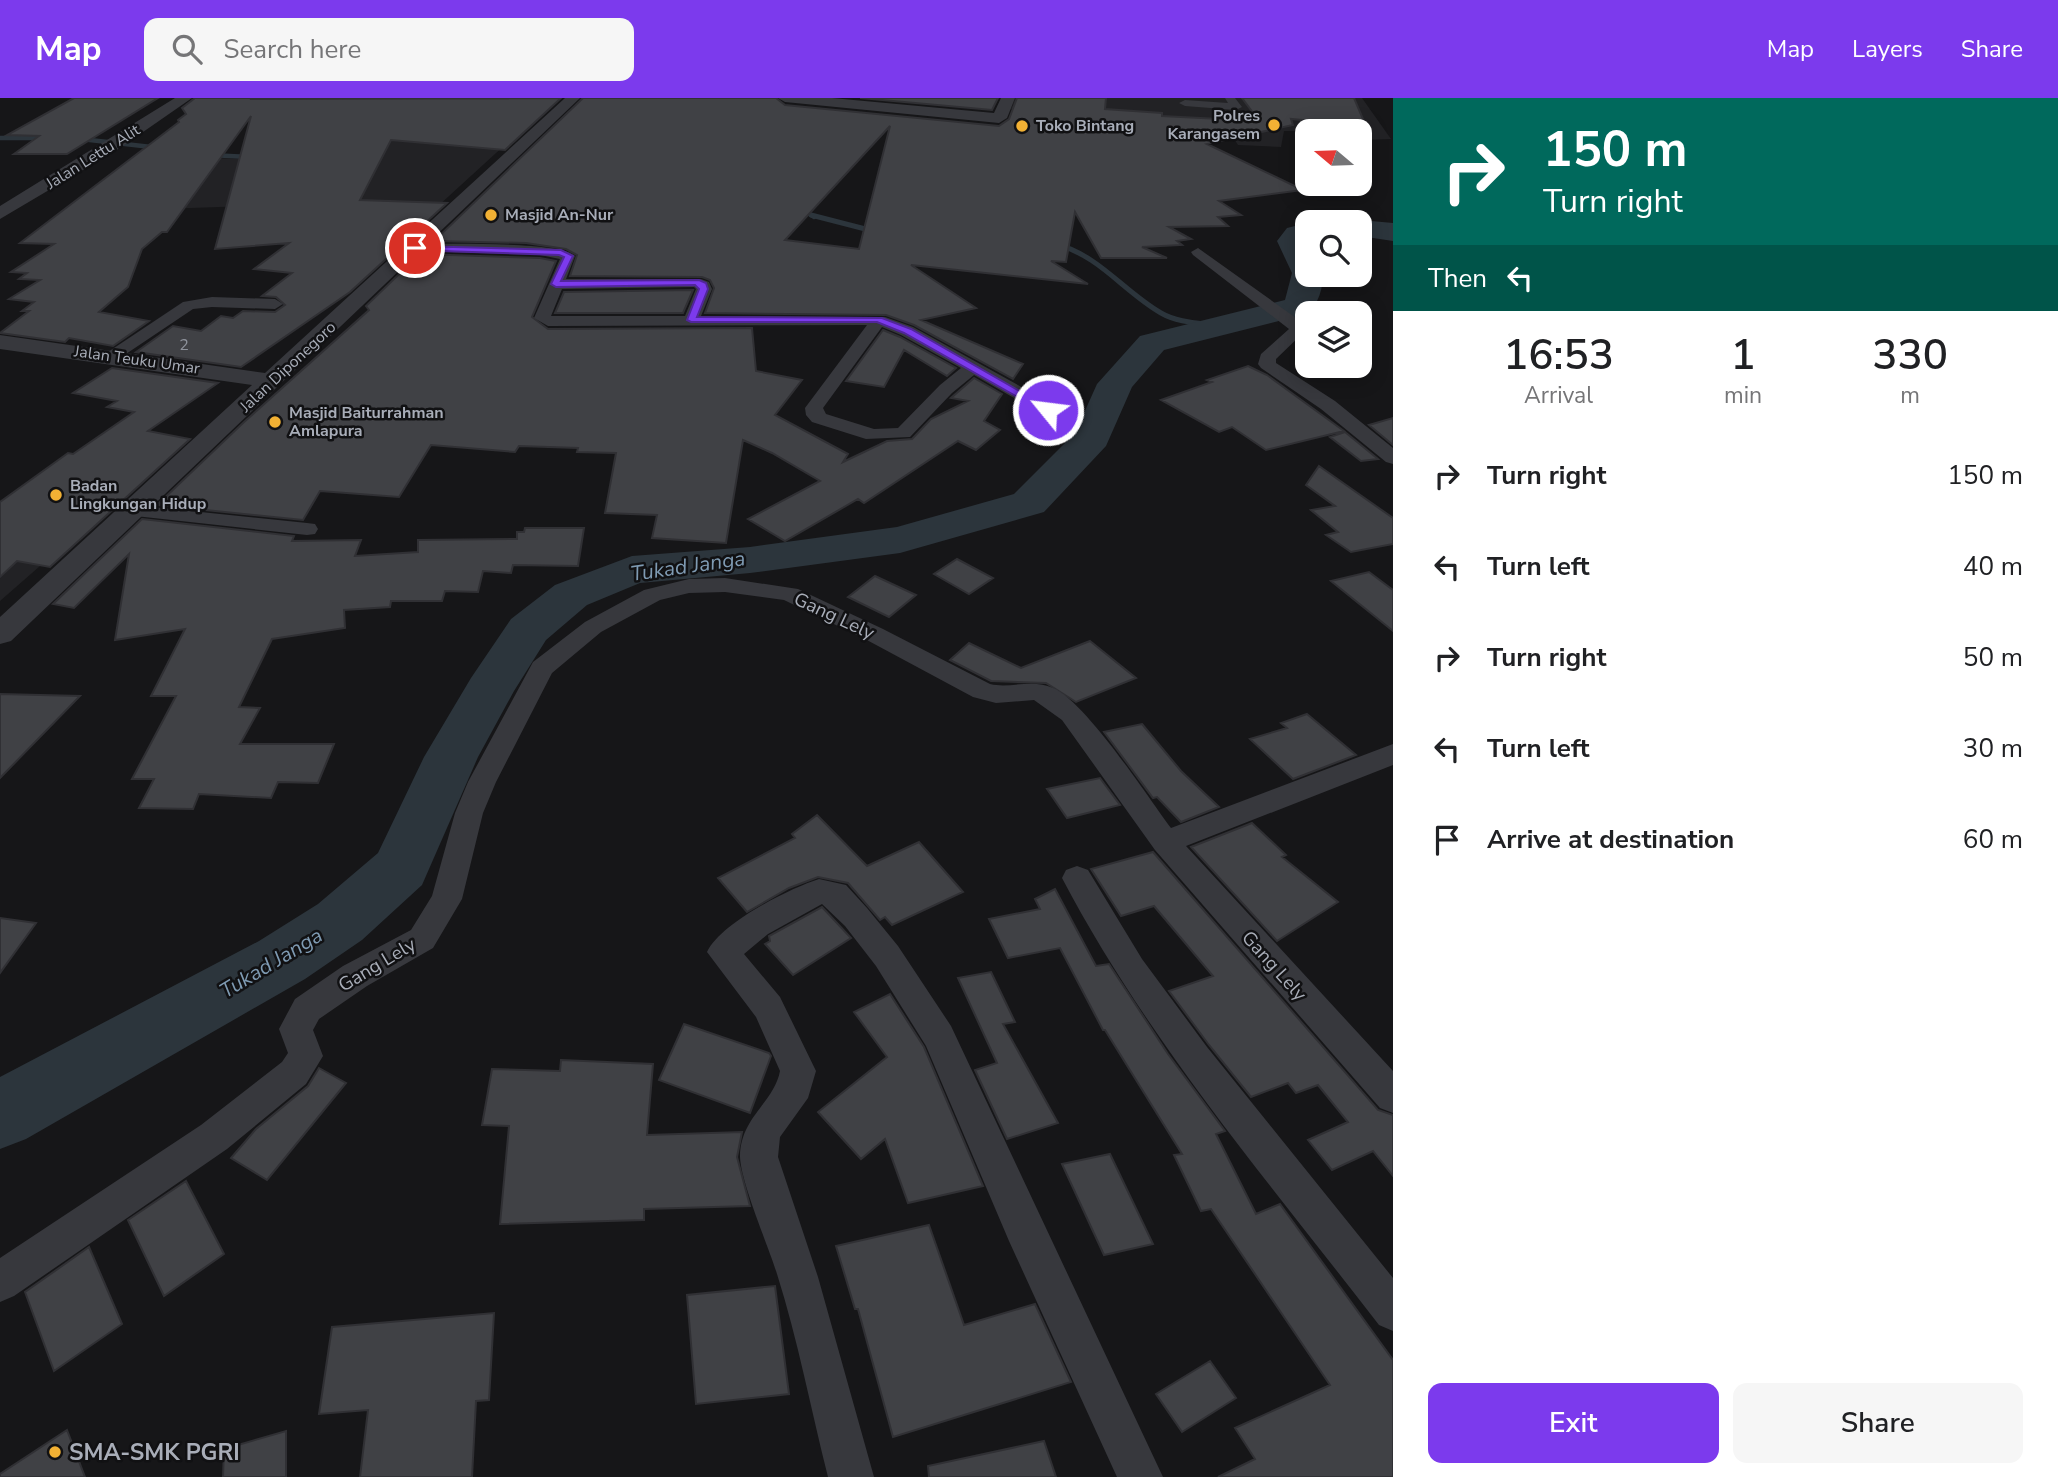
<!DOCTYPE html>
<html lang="en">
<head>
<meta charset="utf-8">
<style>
  :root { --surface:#fff; --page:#f6f6f6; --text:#202124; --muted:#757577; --accent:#7c3aed }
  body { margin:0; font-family:"Nunito Sans",sans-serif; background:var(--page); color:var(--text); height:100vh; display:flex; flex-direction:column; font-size:26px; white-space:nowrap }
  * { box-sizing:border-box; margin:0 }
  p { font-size:23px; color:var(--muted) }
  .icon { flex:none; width:38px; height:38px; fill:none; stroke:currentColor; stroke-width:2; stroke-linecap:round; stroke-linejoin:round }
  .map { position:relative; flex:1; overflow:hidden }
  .details { display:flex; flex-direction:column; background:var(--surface); width:665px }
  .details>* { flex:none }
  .top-card { background:#00695c; color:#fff; overflow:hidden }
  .needle { width:46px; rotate:289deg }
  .fabs { position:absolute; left:1295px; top:21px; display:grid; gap:14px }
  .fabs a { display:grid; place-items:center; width:77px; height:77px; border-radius:14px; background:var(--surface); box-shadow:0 4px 18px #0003; font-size:35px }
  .pin { position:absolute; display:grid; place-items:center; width:60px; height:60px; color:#fff; margin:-30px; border:4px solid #fff; border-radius:50%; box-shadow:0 2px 7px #0007 }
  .me { position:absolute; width:77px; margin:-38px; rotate:299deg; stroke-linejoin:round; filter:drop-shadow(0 0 5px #0008) }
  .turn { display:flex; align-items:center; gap:24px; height:147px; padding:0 35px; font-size:32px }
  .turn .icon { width:91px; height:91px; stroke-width:2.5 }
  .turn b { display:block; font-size:49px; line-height:60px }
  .then { display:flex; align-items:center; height:66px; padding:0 35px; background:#0003; gap:14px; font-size:26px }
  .eta { display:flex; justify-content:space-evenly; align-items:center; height:119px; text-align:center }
  .eta b { font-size:42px; font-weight:600; line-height:49px }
  .action { display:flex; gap:14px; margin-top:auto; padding:14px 35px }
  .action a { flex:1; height:80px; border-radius:14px; background:var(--accent); color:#fff; font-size:28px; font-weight:600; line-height:80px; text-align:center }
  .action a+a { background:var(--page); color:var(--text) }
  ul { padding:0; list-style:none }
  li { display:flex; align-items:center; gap:21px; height:91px; padding:0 35px }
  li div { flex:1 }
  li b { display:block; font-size:26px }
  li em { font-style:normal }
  header { display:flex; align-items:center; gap:42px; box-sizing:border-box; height:98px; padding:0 35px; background:var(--accent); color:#fff }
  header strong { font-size:33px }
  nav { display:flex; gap:38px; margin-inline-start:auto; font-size:24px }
  .search { width:490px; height:63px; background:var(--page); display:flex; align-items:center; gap:18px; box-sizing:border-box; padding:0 24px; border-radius:14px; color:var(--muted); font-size:26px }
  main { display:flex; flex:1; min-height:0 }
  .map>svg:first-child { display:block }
</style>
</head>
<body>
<header>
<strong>Map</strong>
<div class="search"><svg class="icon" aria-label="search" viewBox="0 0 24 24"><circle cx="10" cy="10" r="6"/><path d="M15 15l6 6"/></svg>Search here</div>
<nav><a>Map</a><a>Layers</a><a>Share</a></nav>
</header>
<main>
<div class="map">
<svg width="1393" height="1379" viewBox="0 0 1393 1379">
  <rect width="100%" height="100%" fill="#161618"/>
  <!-- built -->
  <path fill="#222225" d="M1015,0H1362L1391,41L1360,42V33H1284L1281,49L1238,47L1229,33L1011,11Z
    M529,25L437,109L332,105L161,111L210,60L244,61Z
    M0,455L48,461L0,503Z"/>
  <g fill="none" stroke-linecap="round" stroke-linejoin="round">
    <!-- stream-far1 -->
    <path stroke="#2c353c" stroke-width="4.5" d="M0,40H48
      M81,41L160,50
      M209,57L250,59
      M799,109L814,119"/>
    <!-- stream -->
    <path stroke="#2c353c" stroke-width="5" d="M811,117L877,134
      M1056,146C1100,158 1123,193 1161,215C1178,225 1201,225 1220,228"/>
    <!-- river -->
    <path fill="#2c353c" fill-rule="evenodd" d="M1360,122L1393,125V143L1360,138V124H1350Z
      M1307,125V177H1323C1323,191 1318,204 1310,215L1164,252L1132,289L1106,348L1044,414L900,455L750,475L640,485L587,507L546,542L514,593L478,659L422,787L362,842L305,881L26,1041L0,1051V979L259,843L318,806L378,755L424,659L471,580L511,521L555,487L632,458L750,449L897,429L1014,396L1075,335L1097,286L1140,238L1285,202L1292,175L1277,143L1287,130Z"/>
  </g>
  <!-- building -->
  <path fill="#404145" stroke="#303034" stroke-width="2" fill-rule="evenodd" d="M74,0H158L67,56H14L39,38L7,37Z
    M195,0H252L250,1L561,0L505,52L391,42L360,102L447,105L350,194L241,269L136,254L173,228L201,233L221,218L233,220L243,213L275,214L285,207L276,199L262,198L292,175L254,171L289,145L215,151L251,18L167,134H162L142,151L128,189L99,214L149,223L113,248L69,240L65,244L0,235L29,213H22L34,204L9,201L40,182L19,181L27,175L11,174L54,146L20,145L179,24L178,22L186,16L182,10Z
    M583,0H776L785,7L999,28L1009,21L1017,0H1106L1105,11L1162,15V18L1259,23L1242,0H1354L1366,28L1291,21L1293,27L1207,46L1303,92L1219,103L1241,117L1218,119L1228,128L1169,129L1191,141L1177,143L1182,147L1142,149L1167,160H1101L1075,114L1066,164L1051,163L1088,186L911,167L976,210L921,222L1023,266L1013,281L914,227L886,217L705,215L714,190L710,182L702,179L570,178L577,157L566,151L526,145L434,143ZM890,28L859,151L785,142Z
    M860,0H998L992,12Z
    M420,156L540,160L556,163L532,219L548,231L752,230L756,273L802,282L775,317L848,356L843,364L887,343L912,341L931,321L968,303L951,300L974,280L1002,296L984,323L1000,332L976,352L958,343L864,405L858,401L785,443L748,421L820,383L772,355L743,342L726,445L652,440L657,417L605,415L616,355L577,354L578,350L519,348L515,354L431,347L399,399L320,393L303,422L157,407L243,325L369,212L366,208Z
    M693,192L683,215H555L564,194Z
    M883,232L900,239L956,270L947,278L904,252L884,289L846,283Z
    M1248,268L1267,277L1344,333L1266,352L1232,329L1219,334L1161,302L1212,284L1207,282Z
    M112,270L218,285L148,333L190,341L50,469L17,463L0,479V404L68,355L73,356L134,314L107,309L117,303L73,295Z
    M1393,320V347L1369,327Z
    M1345,334L1378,361L1361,363L1330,339Z
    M1319,368L1393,420V446L1351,454L1326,437L1338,434L1311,412L1335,408L1306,387Z
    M142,421L294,438L292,443L361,442L355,458L418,454V442L517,441V434H524L525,430H584L578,468L513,467L511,475L483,473L478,494L445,493L442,503H391L390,509L344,512L345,530L272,541L239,609L260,610L240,646H334L318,685L278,684L271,700L199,696L193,711L139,710L154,681H132L176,598H151L185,531L115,542L129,456L74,510L53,506Z
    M957,461L993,480L969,496L934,476Z
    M1369,474L1393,492V533L1331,483Z
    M875,478L916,497L889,519L848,499Z
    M1090,543L1136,580L1076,604L1046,585L991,583L950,562L969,545L1021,570Z
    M0,596L80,598L0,680Z
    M1307,616L1356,657L1293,681L1250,641L1287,630L1281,625Z
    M1142,626L1181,673L1219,709L1181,724L1157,699L1153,700L1104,634Z
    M1100,680L1120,707L1067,720L1047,691Z
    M817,717L867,768L919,744L963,794L892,827L885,819L880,822L848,785L818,779L789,790L747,814L718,780L795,740L792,736Z
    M1252,725L1286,757L1282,759L1338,804L1277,843L1191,749Z
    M1153,754L1378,1012L1393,1017V1078L1373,1053L1332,1072L1308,1042L1348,1024L1318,987L1296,995L1288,985L1251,999L1209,947L1169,893L1213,878L1154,808L1121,818L1091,771Z
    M1055,791L1096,868L1109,866L1168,956L1225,1033L1216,1036L1256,1116L1280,1106L1393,1262V1379H1218L1255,1361L1235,1330L1330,1287L1211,1111L1201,1113L1174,1057L1182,1056L1105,932H1103L1060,850L1008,860L989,821L1040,811L1035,801Z
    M822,809L851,840L793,877L765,846L770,843L769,838Z
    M0,820L36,825L0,875Z
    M991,874L1015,924L1003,926L1058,1025L1007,1041L975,972L997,965L958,880Z
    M890,896L924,949L983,1088L908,1105L885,1041L861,1061L818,1014L887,959L854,914Z
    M684,926L769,955L771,958L750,1015L659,982Z
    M561,962L653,966L647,1037L742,1034L737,1059L750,1108L644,1111V1122L500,1126L509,1028L482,1027L492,971L560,973Z
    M319,970L346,985L267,1082L231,1060L256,1031L308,988Z
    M1110,1056L1153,1146L1104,1157L1062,1066Z
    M186,1083L224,1156L164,1198L128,1122Z
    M929,1127L964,1227L1035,1206L1071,1284L893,1339L858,1211H855L836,1148Z
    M89,1149L122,1226L54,1273L25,1194Z
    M775,1188L789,1296L696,1306L687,1197Z
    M494,1215L489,1302L476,1303L472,1379H360L368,1312L319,1316L332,1229Z
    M1210,1263L1236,1300L1182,1334L1156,1296Z
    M67,1332L85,1379H0V1376Z
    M286,1333V1379H223L224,1351Z
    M1044,1343L1056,1379H929L928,1368Z"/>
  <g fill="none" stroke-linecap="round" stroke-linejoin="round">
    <!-- minor -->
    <path fill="#37383d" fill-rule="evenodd" d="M1225,0H1235L1242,9L1236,12L1185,8L1179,5L1185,2L1228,5Z
      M415,146C441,146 562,143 575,158L566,181H701L709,184L712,191L701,218L885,219L913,229L1072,317L1074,321L1065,327L1058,325L974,277L952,295L910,339L866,341L812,324L806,317L805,310L867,227L548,228L534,220L560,161L540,157L410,153L408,150ZM694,189L696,191L685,218H551L562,191ZM882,229L901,237L961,270L940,287L898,330L874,331L826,316L823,310Z
      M1198,150L1303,225L1305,233L1276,261V265L1335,303L1393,350V366L1386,364L1321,311L1261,270L1258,266L1261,256L1289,231L1193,157L1191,154Z
      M212,199L275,201L283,206L275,211L212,209L193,211L117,262H105L102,258L183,204Z
      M133,407L307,425L315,426L318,431L315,436L307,437L126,417L122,413L126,409Z
      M725,480L798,491L883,531L990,586C1011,591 1032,580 1053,590C1086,604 1147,698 1171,730L1393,646V667L1186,748L1393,973V1015L1380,1010L1155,752L1062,622L1034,602L996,605L973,599L865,541L784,502L725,494L689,495L660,502L601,534L552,575L496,684L483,715L462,801L433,850L367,888L319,921L313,932L323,958L306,986L227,1051L14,1198L0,1204V1160L201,1027L282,964L288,955L279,931L295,901L343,868L411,832L432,798L455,715L468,684L533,564L585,524L644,492L689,481Z
      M1077,768L1088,772L1142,861L1207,949L1393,1180V1233L1379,1227C1268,1083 1147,942 1062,780L1066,772Z
      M819,781L846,787L867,810L898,848L951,928L1163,1379H1117L1009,1143L926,948L876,868L845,828L822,806L768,836L744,856L780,899L816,973L808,1000L780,1039L778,1059L818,1179L874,1379H828C811,1312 798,1242 777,1176C768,1147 741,1085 740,1059C740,1019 774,1005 780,973L756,919L707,854C721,825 788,791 819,781Z"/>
    <!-- tertiary -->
    <path fill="#37383d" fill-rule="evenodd" d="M175,0H192L120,50L0,121V108Z
      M565,0H580L11,543L0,546V519L252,287L0,251V237L265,275Z
      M778,0H832L994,15L1001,0H1015L1007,20L999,25L785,4Z"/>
  </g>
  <!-- route -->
  <path fill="#7c3aed" stroke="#51269a" stroke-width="2" d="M415,148L561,152L573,158L561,183L699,182L706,185L708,191L697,219L882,220L911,231L1053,312L1044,314L904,235L877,224H691L687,222L699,191L695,187L556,189L551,186L564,159L559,157L412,152Z"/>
  <!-- markers -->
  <g fill="#f2b134" stroke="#111113" stroke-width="2.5">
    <circle cx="1274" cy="27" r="7"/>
    <circle cx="1022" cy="28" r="7"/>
    <circle cx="491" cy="117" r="7"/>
    <circle cx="275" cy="324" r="7"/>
    <circle cx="56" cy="397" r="7"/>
    <circle cx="55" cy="1354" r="7"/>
  </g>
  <g text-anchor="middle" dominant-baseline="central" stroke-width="5" stroke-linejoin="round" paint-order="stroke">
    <!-- far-poi labels -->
    <g font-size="16" font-weight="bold" fill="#a8adb8" stroke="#111113" text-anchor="start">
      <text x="1260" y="18" text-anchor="end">Polres<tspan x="1260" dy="18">Karangasem</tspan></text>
      <text x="1036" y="28">Toko Bintang</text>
      <text x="505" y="117">Masjid An-Nur</text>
      <text x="289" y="315">Masjid Baiturrahman<tspan x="289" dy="18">Amlapura</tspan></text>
      <text x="70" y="388">Badan<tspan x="70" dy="18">Lingkungan Hidup</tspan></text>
    </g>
    <!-- far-street labels -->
    <g font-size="16" fill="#a8adb8" stroke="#111113">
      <text transform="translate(93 59) rotate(-32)">Jalan Lettu Alit</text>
      <text transform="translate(137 262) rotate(8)">Jalan Teuku Umar</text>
      <text transform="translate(288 269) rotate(-43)">Jalan Diponegoro</text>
    </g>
    <!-- number labels -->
    <g font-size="16" fill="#8e929b">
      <text x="184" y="247">2</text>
    </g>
    <!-- street labels -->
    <g font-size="19" fill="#a8adb8" stroke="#111113">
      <text transform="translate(834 518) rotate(25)">Gang Lely</text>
      <text transform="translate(377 867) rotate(-31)">Gang Lely</text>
      <text transform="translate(1274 868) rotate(48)">Gang Lely</text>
    </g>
    <!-- water labels -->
    <g font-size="21" font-style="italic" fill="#7f9bb3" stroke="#111113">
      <text transform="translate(688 468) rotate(-8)">Tukad Janga</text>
      <text transform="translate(271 865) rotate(-31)">Tukad Janga</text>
    </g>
    <!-- near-poi labels -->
    <g font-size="23" font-weight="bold" fill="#a8adb8" stroke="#111113" text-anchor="start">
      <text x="69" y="1354">SMA-SMK PGRI</text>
    </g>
  </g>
</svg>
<div class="fabs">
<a><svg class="needle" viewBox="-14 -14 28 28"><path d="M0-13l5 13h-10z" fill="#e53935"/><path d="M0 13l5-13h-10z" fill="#757577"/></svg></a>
<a><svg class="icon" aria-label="search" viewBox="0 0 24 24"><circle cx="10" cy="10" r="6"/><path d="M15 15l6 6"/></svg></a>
<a><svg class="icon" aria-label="layers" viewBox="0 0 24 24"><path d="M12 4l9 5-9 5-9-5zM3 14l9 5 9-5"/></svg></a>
</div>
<div class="pin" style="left:415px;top:150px;background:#d93025"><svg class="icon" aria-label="arrive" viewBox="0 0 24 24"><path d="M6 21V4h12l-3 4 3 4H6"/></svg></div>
<svg class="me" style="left:1048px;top:312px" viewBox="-20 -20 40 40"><circle r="17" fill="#7c3aed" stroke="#fff" stroke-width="3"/><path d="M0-11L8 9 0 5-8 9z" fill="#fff"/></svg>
</div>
<section class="details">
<div class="top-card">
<div class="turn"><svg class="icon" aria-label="right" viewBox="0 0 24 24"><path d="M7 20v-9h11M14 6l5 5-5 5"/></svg><div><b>150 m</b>Turn right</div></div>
<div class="then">Then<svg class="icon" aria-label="left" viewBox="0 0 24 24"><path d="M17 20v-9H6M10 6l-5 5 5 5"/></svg></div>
</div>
<div class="eta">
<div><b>16:53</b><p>Arrival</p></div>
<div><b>1</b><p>min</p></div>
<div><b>330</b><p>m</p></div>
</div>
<ul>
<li><svg class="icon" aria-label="right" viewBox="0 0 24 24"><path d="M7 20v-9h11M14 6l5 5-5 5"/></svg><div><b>Turn right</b></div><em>150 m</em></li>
<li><svg class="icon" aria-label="left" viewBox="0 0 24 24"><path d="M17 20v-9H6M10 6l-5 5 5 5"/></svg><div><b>Turn left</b></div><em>40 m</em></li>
<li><svg class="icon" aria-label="right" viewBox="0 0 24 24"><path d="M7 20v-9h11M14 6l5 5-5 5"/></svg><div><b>Turn right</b></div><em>50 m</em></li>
<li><svg class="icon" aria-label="left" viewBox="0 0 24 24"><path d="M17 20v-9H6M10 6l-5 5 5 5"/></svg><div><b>Turn left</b></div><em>30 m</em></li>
<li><svg class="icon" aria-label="arrive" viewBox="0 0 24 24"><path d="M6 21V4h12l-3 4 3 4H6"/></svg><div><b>Arrive at destination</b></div><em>60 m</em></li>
</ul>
<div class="action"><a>Exit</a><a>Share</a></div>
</section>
</main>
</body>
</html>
